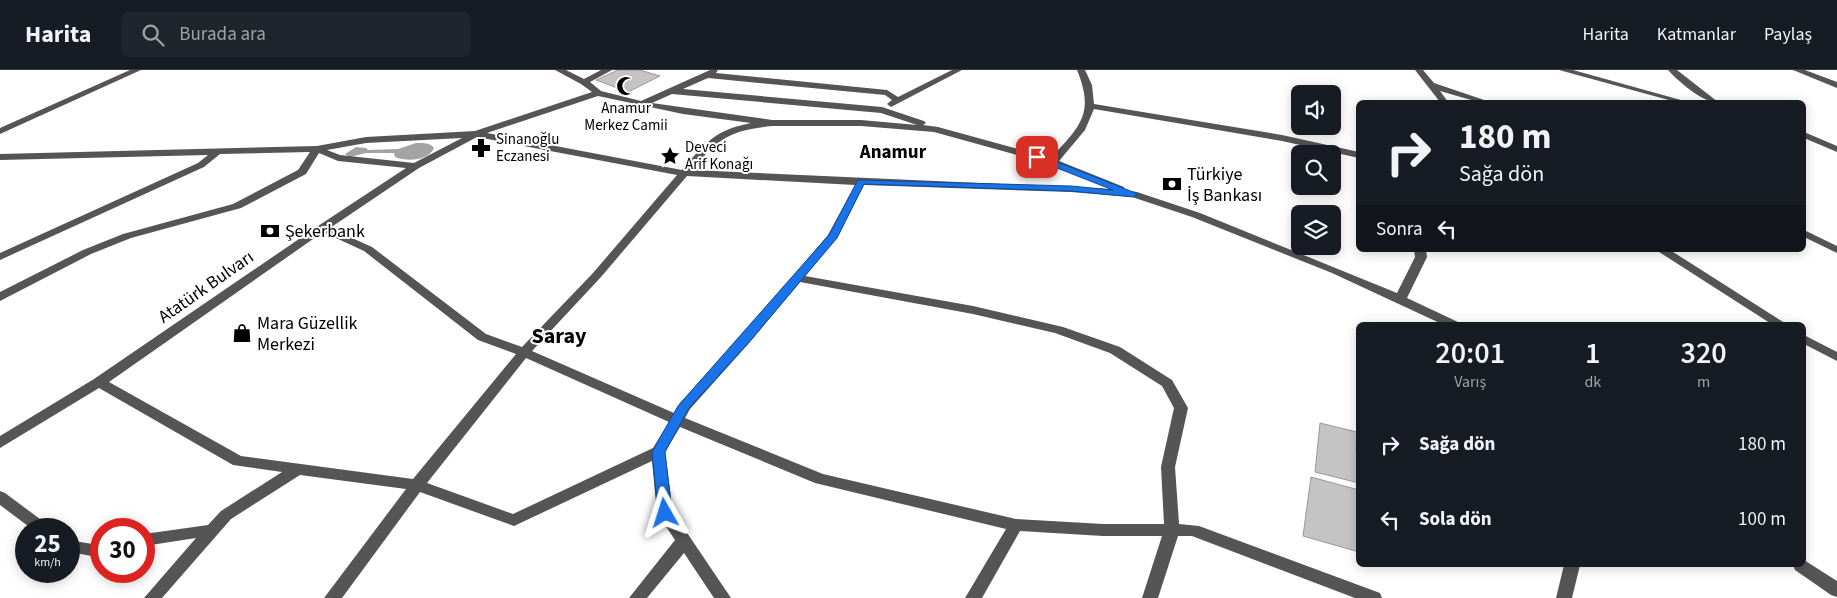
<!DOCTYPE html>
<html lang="tr">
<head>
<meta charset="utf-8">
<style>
  :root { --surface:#171b24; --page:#20242c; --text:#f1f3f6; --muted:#9ea1a6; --line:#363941 }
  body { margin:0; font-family:"Source Sans 3",sans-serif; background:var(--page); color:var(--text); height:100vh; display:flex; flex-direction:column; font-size:19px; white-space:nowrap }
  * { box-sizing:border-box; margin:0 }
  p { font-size:16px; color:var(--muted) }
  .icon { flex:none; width:28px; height:28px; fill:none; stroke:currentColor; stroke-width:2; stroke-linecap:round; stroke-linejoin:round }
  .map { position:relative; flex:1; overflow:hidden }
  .panel { position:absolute; left:1356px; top:252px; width:450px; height:245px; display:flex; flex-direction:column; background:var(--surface); border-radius:8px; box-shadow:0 2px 12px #0003 }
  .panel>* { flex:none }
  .top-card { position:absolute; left:1356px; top:30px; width:450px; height:152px; border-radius:8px; box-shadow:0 2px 12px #0003; background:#171b24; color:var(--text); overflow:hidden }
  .tools { position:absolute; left:1291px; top:15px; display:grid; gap:10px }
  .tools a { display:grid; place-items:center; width:50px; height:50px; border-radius:8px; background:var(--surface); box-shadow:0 2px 12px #0003; font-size:25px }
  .speed { position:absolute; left:15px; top:448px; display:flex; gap:10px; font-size:25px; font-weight:700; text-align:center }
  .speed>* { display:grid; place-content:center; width:65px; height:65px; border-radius:50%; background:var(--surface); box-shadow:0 2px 12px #0003; line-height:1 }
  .speed small { font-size:12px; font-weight:400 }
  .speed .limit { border:8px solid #d22; background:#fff; color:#111 }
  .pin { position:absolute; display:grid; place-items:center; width:42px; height:42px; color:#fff; margin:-21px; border-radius:10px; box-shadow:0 2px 8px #0006 }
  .me { position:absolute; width:55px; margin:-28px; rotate:354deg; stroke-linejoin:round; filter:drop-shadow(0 0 4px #0008) }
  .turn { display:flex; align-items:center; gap:18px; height:105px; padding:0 20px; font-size:22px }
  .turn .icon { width:65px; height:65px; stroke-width:2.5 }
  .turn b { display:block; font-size:35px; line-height:42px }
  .then { display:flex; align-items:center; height:48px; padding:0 20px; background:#0003; gap:10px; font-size:19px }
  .eta { display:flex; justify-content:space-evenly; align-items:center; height:85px; text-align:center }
  .eta b { font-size:30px; font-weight:600; line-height:35px }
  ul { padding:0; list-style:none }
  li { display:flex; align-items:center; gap:15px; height:75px; padding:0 20px }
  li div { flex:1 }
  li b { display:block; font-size:19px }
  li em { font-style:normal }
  header { display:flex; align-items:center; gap:30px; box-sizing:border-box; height:70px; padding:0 25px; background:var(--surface); border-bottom:1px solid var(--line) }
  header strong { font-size:24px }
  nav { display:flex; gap:28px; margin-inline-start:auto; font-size:18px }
  .search { width:350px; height:45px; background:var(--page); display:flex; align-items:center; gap:12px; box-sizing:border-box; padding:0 18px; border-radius:8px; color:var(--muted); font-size:19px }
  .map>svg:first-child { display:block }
</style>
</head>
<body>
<header>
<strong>Harita</strong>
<div class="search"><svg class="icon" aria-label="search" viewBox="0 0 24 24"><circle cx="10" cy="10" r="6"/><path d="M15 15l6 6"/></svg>Burada ara</div>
<nav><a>Harita</a><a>Katmanlar</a><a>Paylaş</a></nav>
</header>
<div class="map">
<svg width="1837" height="528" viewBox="0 0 1837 528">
  <rect width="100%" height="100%" fill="#fff"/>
  <!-- water -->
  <path fill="#a3a3a3" d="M416,73C423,73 429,72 434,78C428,91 407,92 395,87L394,83H366L350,87L345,84L356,77L366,78L368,80L398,79Z"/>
  <!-- building -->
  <path fill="#c4c4c4" stroke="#999" d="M618,0H640L660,6L628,22L596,10Z
    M1320,353L1357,362L1356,381L1359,382V413L1315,402Z
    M1311,407L1359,420V482L1303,466Z"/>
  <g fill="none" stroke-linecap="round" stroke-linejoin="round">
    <!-- minor -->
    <path fill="#555" fill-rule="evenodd" d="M130,0H141L0,64V58Z
      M555,0H566L584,9L601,0H612L590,12L601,21L641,31L710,0H718L716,3L887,20L898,27L952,0H962L891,37L887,34L892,30L885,25L708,8L683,19L882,37L924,51L926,53L923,55L938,57L1051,88C1080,56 1095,44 1077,0H1085L1092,15L1094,34L1282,65L1359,82V88L1282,71L1094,39L1085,60L1059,91L1124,117V120L1137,122L1200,143L1397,223L1415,187L1414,180H1426L1427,187L1407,228L1458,252L1460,255H1444L1332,203L1192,147L1132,127L1071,122L864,115L838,166L805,206L973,236L1063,257L1120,277L1172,310L1188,338L1175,397L1179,454L1199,456L1380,523L1382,528H1355L1192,466H1178L1158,528H1142L1162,466H1103L1020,461L982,528H965L1006,459L815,413L680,357L665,382L673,442L731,528H714L684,483L647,528H629L675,470L657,443L652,391L514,456L420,422L342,528H324L406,419L300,405L231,449L162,528H144L196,468L144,476V464L208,455L221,441L282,402L233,395L99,318L0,378V366L94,309L318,156L406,98L338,91L319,83L306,104L241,138L131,168L91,184L0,231V222L83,180L123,164L233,134L298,100L310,82L220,84L204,97L0,190V183L198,93L208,85L0,90V84L317,76L366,67L475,61L592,22L581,14ZM672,24L881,43L917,55L861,50H772L652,33ZM598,26L683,44L751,53C715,60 705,73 682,100L487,63ZM772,56H861L934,62L1050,94L1111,119L692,100C719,68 728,61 772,56ZM477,67L677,105L593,203L522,277L486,264L372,177L330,158L419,98ZM462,68L414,93L340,85L327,80L366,73ZM687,106L855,115L828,165L742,266L680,333L674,343L532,281L601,207ZM323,162L364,181L478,270L516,284L413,409L241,386L109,312ZM800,212L973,244L1055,263L1110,283L1162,316L1174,338L1161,397L1164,454H1103L1016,449L823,404L685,348L690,339L750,272ZM526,288L669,352L653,378L513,444L427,413Z
      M1415,0H1423L1434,13L1490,32H1478L1440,21L1448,32H1440Z
      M1559,0H1573L1688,32H1676Z
      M1668,0H1677L1718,32C1704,34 1678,11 1668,0Z
      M1793,0H1805L1837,12V18Z
      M1804,62L1837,76V82L1804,68Z
      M1804,160L1837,176V183L1804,167Z
      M1656,180H1670L1788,255H1773Z
      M1804,265L1837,282V291L1804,274Z
      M0,421L5,423L48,455L51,459H32L0,435Z
      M69,470L92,474L101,472V484L92,486L69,482Z
      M1804,490L1837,511V527L1831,525L1795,500L1793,495H1804Z
      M1564,495H1580L1572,528H1556Z"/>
  </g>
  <!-- route -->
  <path fill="#1a73e8" stroke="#114b97" d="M1037,84L1138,124L1133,127L1071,121L864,114L837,168L750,271L689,338L665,382L672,443L670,447L665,448L660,447L658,443L652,382L678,336L829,165L858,110L1071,116L1113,120L1034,89V85Z"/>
  <!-- icons -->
  <defs>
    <g id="mosque-bare" transform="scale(1.5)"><path d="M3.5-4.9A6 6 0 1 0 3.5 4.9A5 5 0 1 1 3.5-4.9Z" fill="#000" stroke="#fff" stroke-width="2.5" paint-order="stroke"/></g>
    <g id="pharmacy-bare" transform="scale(1.5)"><path d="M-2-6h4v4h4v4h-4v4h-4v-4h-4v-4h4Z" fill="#000" stroke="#fff" stroke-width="2.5" paint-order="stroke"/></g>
    <g id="sight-bare" transform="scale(1.5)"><path d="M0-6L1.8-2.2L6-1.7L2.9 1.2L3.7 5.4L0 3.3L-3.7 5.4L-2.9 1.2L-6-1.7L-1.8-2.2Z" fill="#000" stroke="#fff" stroke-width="2.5" paint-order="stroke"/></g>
    <g id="bank-bare" transform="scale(1.5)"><path d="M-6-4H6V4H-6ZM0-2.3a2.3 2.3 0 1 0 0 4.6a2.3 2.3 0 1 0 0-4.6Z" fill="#000" stroke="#fff" stroke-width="2.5" paint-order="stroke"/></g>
    <g id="shop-bare" transform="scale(1.5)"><path d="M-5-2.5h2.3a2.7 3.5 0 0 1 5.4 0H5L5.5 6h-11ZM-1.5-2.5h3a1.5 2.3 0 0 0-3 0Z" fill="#000" stroke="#fff" stroke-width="2.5" paint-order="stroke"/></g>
  </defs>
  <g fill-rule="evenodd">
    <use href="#mosque-bare" x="626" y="16"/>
    <use href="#pharmacy-bare" x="481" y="78"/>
    <use href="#sight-bare" x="670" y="86"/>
    <use href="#bank-bare" x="1172" y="114"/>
    <use href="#bank-bare" x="270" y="161"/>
    <use href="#shop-bare" x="242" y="263"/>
  </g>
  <g text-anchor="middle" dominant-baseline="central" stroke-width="4" stroke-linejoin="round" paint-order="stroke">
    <!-- far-poi labels -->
    <g font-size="15" fill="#000" stroke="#fff" text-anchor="start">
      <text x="626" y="38" text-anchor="middle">Anamur<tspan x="626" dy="17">Merkez Camii</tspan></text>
      <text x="496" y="69">Sinanoğlu<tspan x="496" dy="17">Eczanesi</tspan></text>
      <text x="685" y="77">Deveci<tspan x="685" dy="17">Arif Konağı</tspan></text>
    </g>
    <!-- poi labels -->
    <g font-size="18" fill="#000" stroke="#fff" text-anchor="start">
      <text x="1187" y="104">Türkiye<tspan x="1187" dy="21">İş Bankası</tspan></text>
      <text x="285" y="161">Şekerbank</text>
      <text x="257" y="253">Mara Güzellik<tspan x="257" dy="21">Merkezi</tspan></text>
    </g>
    <!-- street labels -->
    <g font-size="18" fill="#000" stroke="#fff">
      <text transform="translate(206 217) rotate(-35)">Atatürk Bulvarı</text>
    </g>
    <!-- far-district labels -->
    <g font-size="19" font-weight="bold" fill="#000" stroke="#fff">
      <text x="893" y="82">Anamur</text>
    </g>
    <!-- district labels -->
    <g font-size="22" font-weight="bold" fill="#000" stroke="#fff">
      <text x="559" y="266">Saray</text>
    </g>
  </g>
</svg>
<div class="tools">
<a><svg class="icon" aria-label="sound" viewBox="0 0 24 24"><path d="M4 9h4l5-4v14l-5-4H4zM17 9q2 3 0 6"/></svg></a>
<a><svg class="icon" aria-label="search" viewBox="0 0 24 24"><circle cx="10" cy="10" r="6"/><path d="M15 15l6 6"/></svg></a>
<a><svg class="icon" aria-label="layers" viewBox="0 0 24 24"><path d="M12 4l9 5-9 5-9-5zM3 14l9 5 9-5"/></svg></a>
</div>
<div class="speed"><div>25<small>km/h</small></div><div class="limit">30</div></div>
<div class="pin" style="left:1037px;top:87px;background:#d93025"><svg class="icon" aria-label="arrive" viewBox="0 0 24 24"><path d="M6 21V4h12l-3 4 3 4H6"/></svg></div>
<svg class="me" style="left:665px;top:443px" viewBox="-20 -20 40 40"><path d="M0-17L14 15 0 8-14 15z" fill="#1a73e8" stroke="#fff" stroke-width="4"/></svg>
<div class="top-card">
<div class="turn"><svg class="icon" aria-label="right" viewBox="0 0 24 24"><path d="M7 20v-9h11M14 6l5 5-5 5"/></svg><div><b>180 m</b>Sağa dön</div></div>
<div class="then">Sonra<svg class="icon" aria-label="left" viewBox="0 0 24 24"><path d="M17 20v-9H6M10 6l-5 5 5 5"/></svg></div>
</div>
<section class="panel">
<div class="eta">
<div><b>20:01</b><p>Varış</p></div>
<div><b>1</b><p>dk</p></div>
<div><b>320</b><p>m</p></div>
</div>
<ul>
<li><svg class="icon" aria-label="right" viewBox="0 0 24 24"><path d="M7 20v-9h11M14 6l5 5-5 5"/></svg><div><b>Sağa dön</b></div><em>180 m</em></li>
<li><svg class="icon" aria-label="left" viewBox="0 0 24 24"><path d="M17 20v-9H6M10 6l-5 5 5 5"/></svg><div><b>Sola dön</b></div><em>100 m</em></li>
</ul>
</section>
</div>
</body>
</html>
